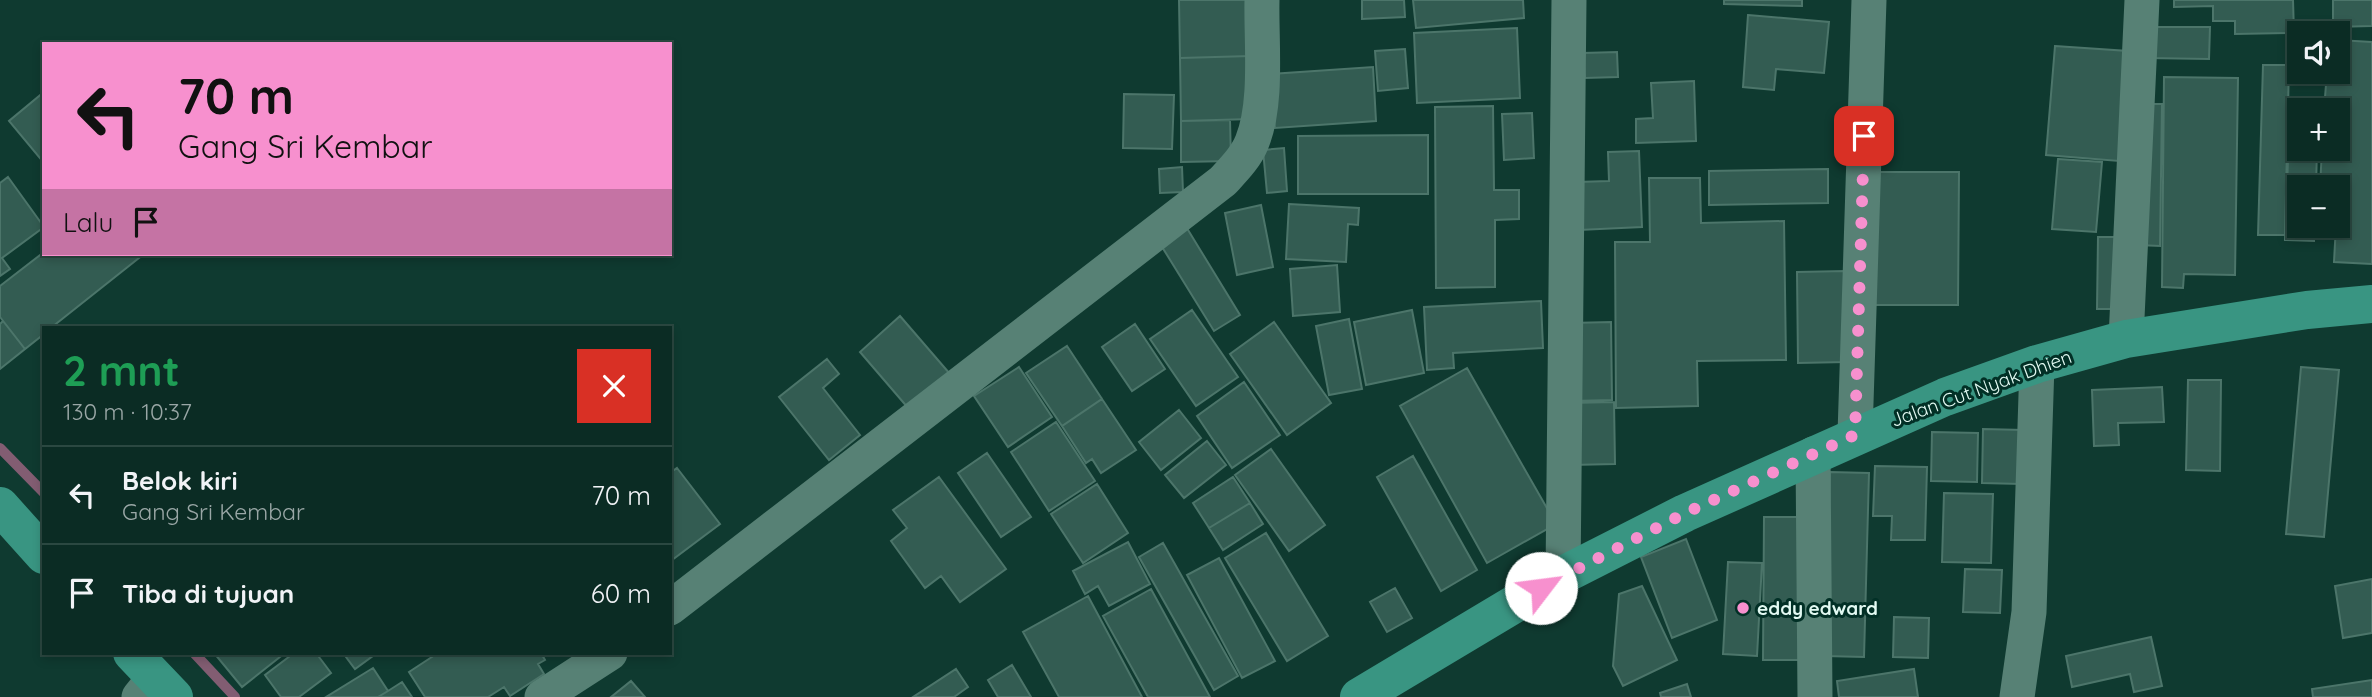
<!DOCTYPE html>
<html lang="id">
<head>
<meta charset="utf-8">
<style>
  :root { --surface:#0b2c24; --page:#14342c; --text:#f1f3f6; --muted:#9aa7a6; --line:#2b4841 }
  body { margin:0; font-family:Quicksand,sans-serif; background:var(--page); color:var(--text); height:100vh; display:flex; flex-direction:column; font-size:26px; white-space:nowrap }
  * { box-sizing:border-box; margin:0 }
  p { font-size:23px; color:var(--muted) }
  .icon { flex:none; width:38px; height:38px; fill:none; stroke:currentColor; stroke-width:2; stroke-linecap:round; stroke-linejoin:round }
  .map { position:relative; flex:1; overflow:hidden }
  .drawer { position:absolute; left:42px; top:326px; width:630px; height:329px; display:flex; flex-direction:column; background:var(--surface); border-radius:0px; box-shadow:0 4px 10px #0003,0 0 0 2px var(--line) }
  .drawer>* { flex:none }
  .guide { position:absolute; left:42px; top:42px; width:630px; height:214px; border-radius:0px; box-shadow:0 4px 10px #0003,0 0 0 2px var(--line); background:#f790ce; color:#111; overflow:hidden }
  .fabs { position:absolute; left:2287px; top:21px; display:grid; gap:14px }
  .fabs a { display:grid; place-items:center; width:63px; height:63px; border-radius:0px; background:var(--surface); box-shadow:0 4px 10px #0003,0 0 0 2px var(--line); font-size:35px }
  .pin { position:absolute; display:grid; place-items:center; width:60px; height:60px; color:#fff; margin:-30px; border-radius:14px; box-shadow:0 4px 10px #0006 }
  .me { position:absolute; width:77px; margin:-38px; rotate:60deg; stroke-linejoin:round; filter:drop-shadow(0 0 5px #0008) }
  .turn { display:flex; align-items:center; gap:24px; height:147px; padding:0 21px; font-size:32px }
  .turn .icon { width:91px; height:91px; stroke-width:2.5 }
  .turn b { display:block; font-size:49px; line-height:60px }
  .then { display:flex; align-items:center; height:66px; padding:0 21px; background:#0003; gap:14px; font-size:26px }
  .round { display:grid; place-items:center; flex:none; width:74px; height:74px; border-radius:0px; background:var(--page) }
  .overview { display:flex; align-items:center; justify-content:space-between; height:119px; padding:0 21px }
  h1 { font-size:42px; font-weight:800; line-height:52px; color:#1e9e55 }
  ul { padding:0; list-style:none }
  li { display:flex; align-items:center; gap:21px; height:98px; padding:0 21px; border-top:2px solid var(--line) }
  li div { flex:1 }
  li b { display:block; font-size:26px }
  li em { font-style:normal }
  .map>svg:first-child { display:block }
</style>
</head>
<body>
<div class="map">
<svg width="2372" height="697" viewBox="0 0 2372 697">
  <rect width="100%" height="100%" fill="#0f3a30"/>
  <g fill="none" stroke-linecap="round" stroke-linejoin="round">
    <!-- stream -->
    <path stroke="#825d72" stroke-width="10" d="M0,448L44,493
      M194,653L235,697"/>
  </g>
  <!-- building -->
  <path fill="#335c52" stroke="#4c756a" stroke-width="2" d="M1179,0H1249L1250,56L1180,58Z
    M1362,0H1404L1405,17L1362,19Z
    M1413,0H1523L1524,18L1416,28Z
    M1724,0H1802V6L1724,4Z
    M2174,0H2293L2294,33L2235,34V21H2213V6L2174,7Z
    M2333,0H2372V26L2333,27Z
    M1748,15L1829,22L1824,73L1776,69L1774,90L1743,87Z
    M2146,27H2210L2209,59L2146,58Z
    M1517,28L1520,98L1417,103L1414,33Z
    M2338,40L2372,42V264L2334,262L2338,187H2320L2322,149H2338V110H2324L2327,72H2338Z
    M2055,46L2128,51L2119,161L2046,155Z
    M1405,49L1408,88L1378,91L1375,51Z
    M1617,52L1618,77L1585,78L1583,53Z
    M1250,56L1251,119L1181,121L1180,58Z
    M2263,65H2289L2285,235H2258Z
    M1373,67L1376,121L1275,128L1271,74Z
    M2164,77L2238,78L2235,275L2184,274L2183,288L2162,287Z
    M1694,81L1696,141L1636,143V119L1653,118L1651,83Z
    M44,92V163L9,121Z
    M1124,94L1174,95L1172,149L1123,148Z
    M2140,104H2162L2160,246L2138,245Z
    M1493,106L1494,190H1519V219L1495,220V287L1436,288L1435,107Z
    M2290,108L2318,109L2300,110V149H2317L2316,187H2300V226H2314V241L2285,240Z
    M1532,113L1534,158L1504,160L1502,114Z
    M1230,120L1231,161L1181,162V121Z
    M1428,135V194H1298V136Z
    M1284,148L1287,191L1267,193L1263,150Z
    M1639,151L1642,227L1579,230L1577,182L1609,181L1608,152Z
    M2058,159L2102,162L2096,232L2052,229Z
    M1182,167L1183,192L1160,193L1159,169Z
    M1828,169V203L1709,205V171Z
    M1866,172H1959L1958,305H1865Z
    M8,177L44,227L2,258L10,269L0,276V183Z
    M1649,178H1700L1701,223L1784,221L1786,360L1697,361L1698,406L1616,408L1615,242H1650Z
    M1289,204L1359,208L1358,225L1348,224L1346,262L1286,259Z
    M1261,205L1273,267L1237,275L1225,213Z
    M1185,225L1240,315L1214,331L1159,242Z
    M2098,237H2122L2120,309H2097Z
    M44,252V254H144L52,327H44V334L25,349L0,317V286Z
    M1337,265L1340,312L1293,316L1290,269Z
    M1845,271L1846,362L1798,363L1797,272Z
    M1541,301L1543,348L1453,353L1454,368L1427,370L1424,307Z
    M1192,310L1238,377L1196,406L1150,339Z
    M1412,310L1424,373L1366,385L1354,322Z
    M900,316L950,374L909,409L860,352Z
    M1349,319L1362,389L1329,395L1316,326Z
    M3,321L25,349L0,369V324Z
    M1274,322L1331,403L1287,435L1230,354Z
    M1611,322L1612,400L1571,401L1570,323Z
    M1135,324L1165,369L1132,391L1102,347Z
    M1067,346L1102,399L1062,426L1026,373Z
    M827,359L839,374L823,388L860,435L829,460L779,397Z
    M1019,367L1052,417L1008,447L974,396Z
    M2301,367L2339,370L2324,537L2286,534Z
    M1467,368L1556,524L1487,563L1400,406Z
    M2188,380H2221L2220,471L2186,470Z
    M1244,382L1280,435L1232,468L1197,416Z
    M2162,387L2164,422L2118,423L2119,445L2094,446L2092,390Z
    M1102,399L1136,450L1101,473L1092,459L1086,463L1062,426Z
    M1614,402L1615,464L1571,465L1570,403Z
    M1179,410L1201,438L1161,470L1139,442Z
    M1056,422L1095,481L1049,511L1011,452Z
    M1983,429L2023,430L2021,484L1982,483Z
    M1932,432L1978,433L1977,482L1931,481Z
    M1207,441L1226,465L1184,498L1165,475Z
    M1271,449L1325,525L1289,551L1235,475Z
    M987,453L1031,517L1001,537L958,473Z
    M1413,456L1477,570L1441,591L1377,477Z
    M1875,466L1927,467L1925,540H1891L1892,516H1873Z
    M677,468L720,524L672,560L670,473Z
    M1830,472L1869,473L1864,657L1825,656Z
    M939,477L1006,569L960,602L941,576L925,588L891,541L907,528L893,510Z
    M1233,477L1250,503L1209,528L1193,503Z
    M1097,484L1128,533L1083,563L1051,514Z
    M1944,493L1993,494L1991,563L1942,562Z
    M1250,503L1263,524L1223,550L1209,528Z
    M1764,517H1810L1808,660H1763Z
    M1266,533L1328,636L1287,661L1225,558Z
    M1686,539L1717,620L1672,638L1641,557Z
    M1128,542L1150,584L1109,606L1098,586L1085,594L1073,571Z
    M1163,543L1238,676L1214,690L1139,557Z
    M1219,558L1275,661L1242,678L1187,575Z
    M1728,562L1762,563L1757,656L1723,654Z
    M1965,569L2002,570L2000,613L1963,612Z
    M2372,579V633L2343,638L2335,586Z
    M1642,586L1677,660L1623,686L1613,666L1619,594Z
    M1395,588L1412,618L1387,632L1370,602Z
    M1151,589L1210,697H1148L1103,616Z
    M1088,596L1142,697H1059L1023,632Z
    M1894,617L1929,618L1928,658L1893,657Z
    M2151,637L2162,686L2134,692L2130,674L2072,687L2066,656Z
    M214,653H285L242,687Z
    M294,653H316L331,673L299,697H281L265,675Z
    M343,653H377L355,669Z
    M438,653H541L545,660L538,664L544,674L510,696L504,687L488,697H425L409,672Z
    M1012,665L1031,697H998L988,680Z
    M373,668L388,691L378,697H326Z
    M956,669L968,687L954,697H913Z
    M1914,669L1918,697H1839L1837,681Z
    M2372,680V697H2313L2312,689Z
    M631,681L645,697H611Z
    M402,682L412,697H378L388,691Z
    M1687,684L1691,697H1661L1660,693Z"/>
  <g fill="none" stroke-linecap="round" stroke-linejoin="round">
    <!-- street -->
    <path stroke="#578175" stroke-width="35" d="M2126,339L2142,0
      M1855,434L1869,0
      M1813,454L1815,697
      M1563,575L1569,0
      M670,608L1223,181C1234,169 1246,157 1252,142C1268,103 1261,42 1262,0
      M139,697L155,677
      M542,697L610,653
      M2017,697L2029,612L2037,364"/>
    <!-- primary -->
    <path stroke="#399582" stroke-width="38" d="M0,506L44,555
      M132,653L174,697
      M1359,697L1563,575L1685,513L1945,397L2037,364L2126,339L2307,310L2372,304"/>
  </g>
  <g fill="none" stroke-linecap="round" stroke-linejoin="round">
    <!-- route -->
    <path stroke="#f790ce" stroke-width="12" stroke-dasharray="0 21.6" d="M1541,588L1685,513L1855,435L1864,136"/>
  </g>
  <!-- markers -->
  <circle fill="#f790ce" stroke="#023026" stroke-width="2.5" cx="1743" cy="608" r="7"/>
  <g text-anchor="middle" dominant-baseline="central" stroke-width="6" stroke-linejoin="round" paint-order="stroke">
    <!-- street labels -->
    <g font-size="19" fill="#e2f9f2" stroke="#023026">
      <text transform="translate(1981 388) rotate(-20)">Jalan Cut Nyak Dhien</text>
    </g>
    <!-- poi labels -->
    <g font-size="19" font-weight="bold" fill="#e2f9f2" stroke="#023026" text-anchor="start">
      <text x="1757" y="608">eddy edward</text>
    </g>
  </g>
</svg>
<div class="fabs">
<a><svg class="icon" aria-label="sound" viewBox="0 0 24 24"><path d="M4 9h4l5-4v14l-5-4H4zM17 9q2 3 0 6"/></svg></a>
<a>+</a>
<a>−</a>
</div>
<div class="pin" style="left:1864px;top:136px;background:#d93025"><svg class="icon" aria-label="arrive" viewBox="0 0 24 24"><path d="M6 21V4h12l-3 4 3 4H6"/></svg></div>
<svg class="me" style="left:1541px;top:588px" viewBox="-20 -20 40 40"><circle r="19" fill="#fff"/><path d="M0-13L10 11 0 6-10 11z" fill="#f790ce"/></svg>
<div class="guide">
<div class="turn"><svg class="icon" aria-label="left" viewBox="0 0 24 24"><path d="M17 20v-9H6M10 6l-5 5 5 5"/></svg><div><b>70 m</b>Gang Sri Kembar</div></div>
<div class="then">Lalu<svg class="icon" aria-label="arrive" viewBox="0 0 24 24"><path d="M6 21V4h12l-3 4 3 4H6"/></svg></div>
</div>
<section class="drawer">
<div class="overview"><div><h1>2 mnt</h1><p>130 m · 10:37</p></div><a class="round" style="background:#d93025;color:#fff"><svg class="icon" aria-label="close" viewBox="0 0 24 24"><path d="M6 6l12 12M18 6L6 18"/></svg></a></div>
<ul>
<li><svg class="icon" aria-label="left" viewBox="0 0 24 24"><path d="M17 20v-9H6M10 6l-5 5 5 5"/></svg><div><b>Belok kiri</b><p>Gang Sri Kembar</p></div><em>70 m</em></li>
<li><svg class="icon" aria-label="arrive" viewBox="0 0 24 24"><path d="M6 21V4h12l-3 4 3 4H6"/></svg><div><b>Tiba di tujuan</b></div><em>60 m</em></li>
</ul>
</section>
</div>
</body>
</html>
